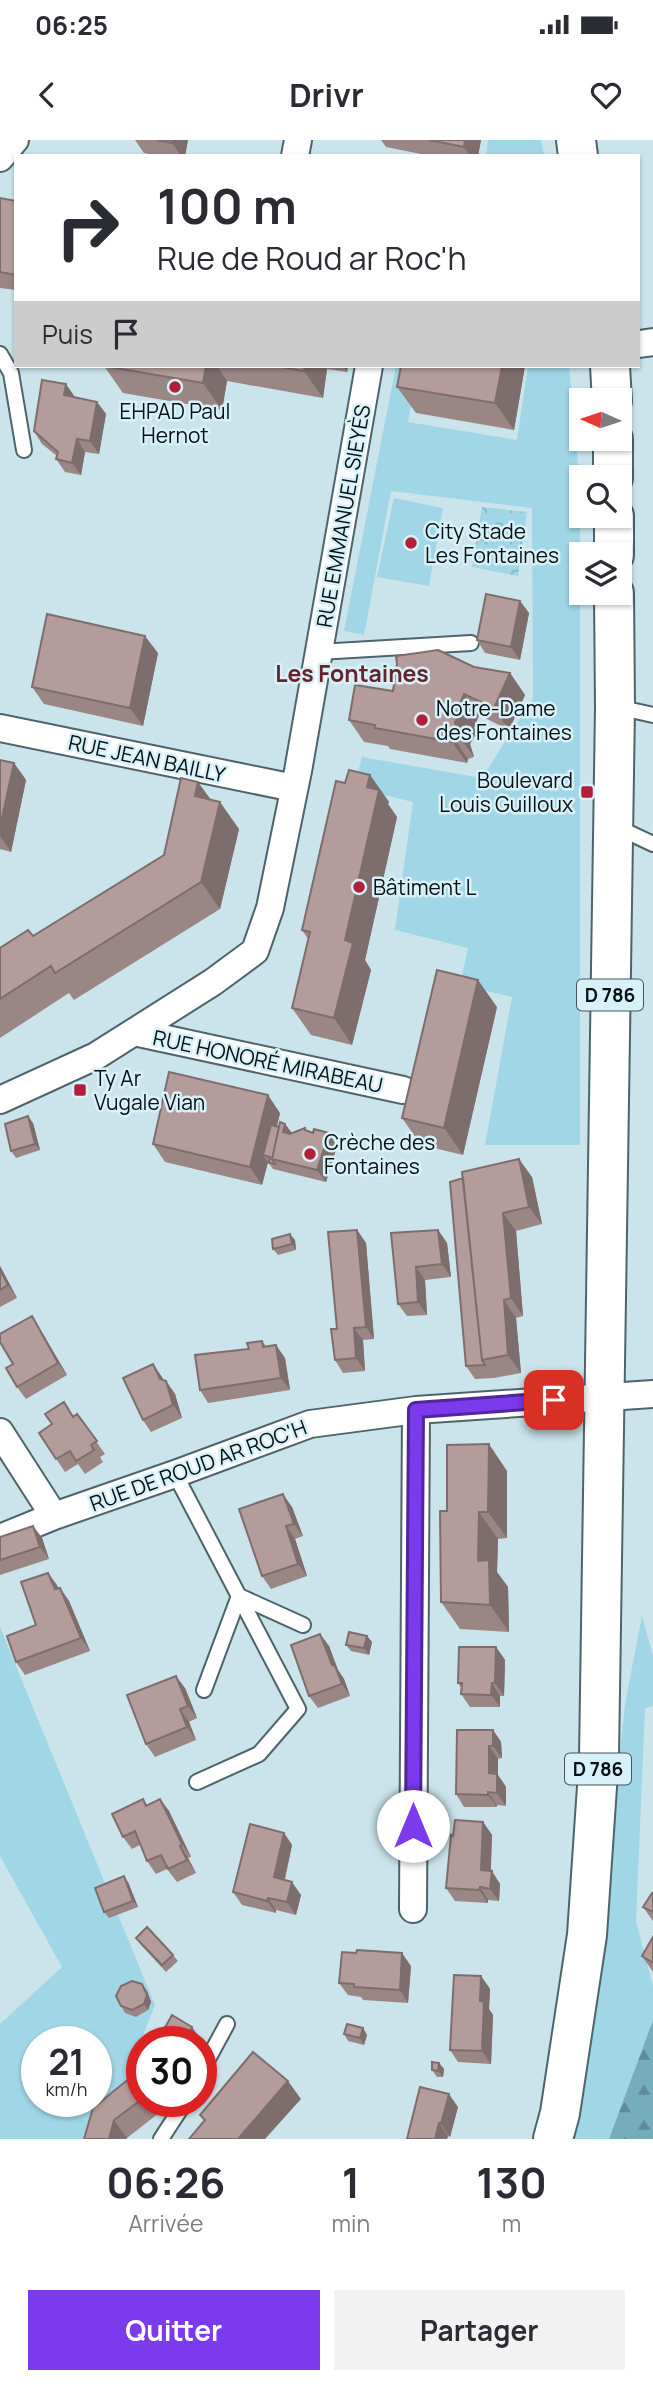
<!DOCTYPE html>
<html lang="fr">
<head>
<meta charset="utf-8">
<style>
  :root { --surface:#fff; --page:#f2f2f3; --text:#2b2b33; --muted:#7c7c81; --accent:#7c3aed }
  body { margin:0; font-family:Manrope,sans-serif; background:var(--page); color:var(--text); height:100vh; display:flex; flex-direction:column; font-size:26px; white-space:nowrap }
  * { box-sizing:border-box; margin:0 }
  p { font-size:23px; color:var(--muted) }
  .icon { flex:none; width:38px; height:38px; fill:none; stroke:currentColor; stroke-width:2; stroke-linecap:round; stroke-linejoin:round }
  .map { position:relative; height:1999px; overflow:hidden }
  .details { display:flex; flex-direction:column; background:var(--surface); flex:1 }
  .details>* { flex:none }
  .top-card { position:absolute; left:14px; top:14px; width:626px; height:214px; border-radius:0px; box-shadow:0 2px 5px #0004; background:#fff; color:var(--text); overflow:hidden }
  .needle { width:46px; rotate:273deg }
  .fabs { position:absolute; left:569px; top:248px; display:grid; gap:14px }
  .fabs a { display:grid; place-items:center; width:63px; height:63px; border-radius:0px; background:var(--surface); box-shadow:0 2px 5px #0004; font-size:35px }
  .speed { position:absolute; left:21px; top:1886px; display:flex; gap:14px; font-size:35px; font-weight:700; text-align:center }
  .speed>* { display:grid; place-content:center; width:91px; height:91px; border-radius:50%; background:var(--surface); box-shadow:0 2px 5px #0004; line-height:1 }
  .speed small { font-size:18px; font-weight:400 }
  .speed .limit { border:10px solid #d22; background:#fff; color:#111 }
  .pin { position:absolute; display:grid; place-items:center; width:60px; height:60px; color:#fff; margin:-30px; border-radius:14px; box-shadow:0 4px 10px #0006 }
  .me { position:absolute; width:77px; margin:-38px; rotate:0deg; stroke-linejoin:round; filter:drop-shadow(0 0 5px #0008) }
  .turn { display:flex; align-items:center; gap:24px; height:147px; padding:0 28px; font-size:32px }
  .turn .icon { width:91px; height:91px; stroke-width:2.5 }
  .turn b { display:block; font-size:49px; line-height:60px }
  .then { display:flex; align-items:center; height:66px; padding:0 28px; background:#0003; gap:14px; font-size:26px }
  .eta { display:flex; justify-content:space-evenly; align-items:center; height:119px; text-align:center }
  .eta b { font-size:42px; font-weight:700; line-height:49px }
  .button { display:flex; gap:14px; margin-top:auto; padding:14px 28px }
  .button a { flex:1; height:80px; border-radius:0px; background:var(--accent); color:#fff; font-size:28px; font-weight:700; line-height:80px; text-align:center }
  .button a+a { background:var(--page); color:var(--text) }
  .status { display:flex; justify-content:space-between; align-items:center; height:49px; padding:0 35px; background:var(--surface); direction:ltr }
  .status svg { height:19px; fill:currentColor }
  header { display:flex; justify-content:space-between; align-items:center; height:91px; padding:0 28px; background:var(--surface); font-size:32px; font-weight:700 }
  .map>svg:first-child { display:block }
</style>
</head>
<body>
<div class="status"><b>06:25</b><svg viewBox="0 0 49 12"><path d="M0 12V9h3v3zM5 12V6h3v6zM10 12V3h3v9zM15 12V0h3v12zM26 1h20v11H26zM47 4h2v5h-2z"/></svg></div>
<header><svg class="icon" aria-label="back" viewBox="0 0 24 24"><path d="M15 5l-7 7 7 7"/></svg>Drivr<svg class="icon" aria-label="heart" viewBox="0 0 24 24"><path d="M12 20l-8-8c-3-5 5-10 8-4 3-6 11-1 8 4z"/></svg></header>
<div class="map">
<svg width="653" height="1999" viewBox="0 0 653 1999">
  <defs>
    <pattern id="forest-firs" width="22" height="20" patternUnits="userSpaceOnUse" patternTransform="scale(1.75)"><rect width="22" height="20" fill="#76adbc"/><path d="M5 1l3.5 6h-7zM16 11l3.5 6h-7z" fill="#5f8b97"/></pattern>
    <pattern id="park-crowns" width="20" height="18" patternUnits="userSpaceOnUse" patternTransform="scale(1.75)"><rect width="20" height="18" fill="#a0d6e6"/><path d="M2 6a3 3 0 1 1 6 0M12 15a3 3 0 1 1 6 0" fill="none" stroke="#88b7c4"/></pattern>
  </defs>
  <rect width="100%" height="100%" fill="#cbe4eb"/>
  <!-- grass -->
  <path fill="#a0d6e6" fill-rule="evenodd" d="M488,0H541L544,16H486Z
    M396,226H419L408,282L517,300L528,226H569L580,346V1005H485L512,857L460,845L468,808L395,790L413,662L354,648L362,617L482,638L533,558L532,368L391,351L364,495L344,491Z
    M394,358L443,368L429,446L377,437Z
    M642,1476L653,1516V1566L645,1568L636,1781L653,1846V1880L609,1999H570L584,1947L625,1564Z
    M0,1487L155,1865L102,1999H0V1884L62,1827L0,1716ZM37,1902H96V1962H37Z"/>
  <!-- forest -->
  <path fill="url(#forest-firs)" d="M653,1880V1999H609Z"/>
  <!-- park -->
  <path fill="url(#park-crowns)" d="M482,367L527,372L518,436L472,427Z"/>
  <g fill="none" stroke-linecap="round" stroke-linejoin="round">
    <!-- lane casing -->
    <g stroke="#4e646a" stroke-width="18">
      <path id="lane" d="M0,214L11,233L24,310
        M319,512L471,503
        M617,567L653,575
        M617,687L653,704
        M175,1334L298,1569L259,1614L197,1642
        M204,1550L239,1456L303,1485
        M201,1932L227,1884
        M161,1999L185,1962"/>
    </g>
    <!-- street casing -->
    <g stroke="#4e646a" stroke-width="30">
      <path id="street" d="M295,16L298,0
        M0,18L15,0
        M639,204L653,202
        M0,588L294,648
        M134,892L403,950
        M0,960L96,916L213,842L255,811L270,768L298,631L369,226
        M0,1292L54,1376
        M0,1398L54,1376L175,1334L310,1284L416,1270L653,1254
        M413,1769L416,1270"/>
    </g>
    <!-- primary casing -->
    <g stroke="#4e646a" stroke-width="42">
      <path id="primary" d="M576,0L578,16
        M610,226L612,261
        M613,299V338
        M614,376V415
        M553,1999L560,1973L587,1795L599,1617L615,567L614,453"/>
    </g>
    <!-- lane -->
    <use href="#lane" stroke="#fff" stroke-width="14"/>
    <!-- street -->
    <use href="#street" stroke="#fff" stroke-width="26"/>
    <!-- primary -->
    <use href="#primary" stroke="#fff" stroke-width="38"/>
  </g>
  <!-- wall -->
  <path fill="#9b8686" d="M135,0H188L185,16H159L144,13Z
    M381,0H481L478,16H431L386,7Z
    M0,58L16,61V150L0,148Z
    M104,226H348L347,232L327,229L323,258L227,241L222,270L123,253Z
    M401,226H525L514,290L416,273L397,247Z
    M75,257L97,262L106,274L99,314L85,312L81,335L65,332L56,319L57,316L42,304L34,291Z
    M520,461L529,473L520,520L485,513L477,500Z
    M158,513L143,586L44,564L32,547Z
    M474,527L510,533L525,555L509,590L479,575L474,588L477,592L470,604L474,617L468,619L467,623L390,609L388,606L364,602L349,580L393,551Z
    M0,620L14,623L26,640L11,712L0,709Z
    M370,635L389,662L388,664L397,677L365,820L371,830L352,905L311,895L292,868L308,799L302,790L345,643Z
    M211,660L239,689L220,769L74,860L69,853L0,898V808L33,796L164,715Z
    M497,867L463,1015L421,1005L402,978Z
    M280,973L277,987H279L285,984L292,993L307,991L337,1006L326,1042L273,1029L268,1022L262,1045L165,1022L153,1004Z
    M33,983L40,1010L16,1018L11,1011Z
    M532,1037L542,1084L516,1091L523,1176L516,1178L521,1233L494,1238L475,1239L466,1226L450,1042Z
    M357,1090L366,1103L374,1199L363,1200L365,1231L343,1233L335,1220Z
    M438,1090L447,1103L451,1137L425,1140L427,1175L407,1176L398,1164L391,1093Z
    M295,1100L296,1110L278,1115L273,1109Z
    M0,1126L17,1158L0,1167Z
    M40,1189L67,1235L26,1259L17,1247L13,1224Z
    M262,1201L266,1206L285,1218L290,1250L208,1263L200,1250L249,1209Z
    M153,1224L164,1241H166L175,1254L182,1278L151,1292L143,1280Z
    M77,1274L105,1314L100,1317L103,1322L85,1334L78,1324L65,1332L39,1293Z
    M507,1331V1398L498,1399L497,1432L508,1447L509,1492L460,1489L441,1462L447,1371Z
    M292,1367L303,1396L295,1399L307,1436L271,1449L262,1436Z
    M33,1386L42,1398L49,1419L0,1435V1397Z
    M48,1433L58,1448H60L69,1461L90,1511L25,1535L16,1522L36,1485Z
    M320,1494L329,1506L338,1530L344,1539L350,1556L318,1568L309,1556Z
    M367,1496L372,1502L369,1515L351,1511L346,1505Z
    M496,1507L505,1520L504,1556H500V1567H470L461,1554L462,1549L458,1543Z
    M185,1548L197,1578L189,1582L196,1600L155,1617L146,1604Z
    M493,1590L501,1602L502,1618L498,1619V1635L506,1647V1666L497,1665V1667H464L456,1654Z
    M143,1659L147,1665L160,1659L169,1671L191,1717L188,1718L196,1733L177,1742L167,1729L156,1734L147,1721L140,1705L132,1709L123,1697Z
    M483,1682L492,1695L491,1731L500,1744L499,1761L488,1760V1763L455,1761L446,1748L453,1696Z
    M284,1693L292,1705L285,1740L301,1755L296,1775L276,1770V1773L242,1765L233,1752Z
    M128,1742L138,1767L109,1778L104,1772Z
    M653,1754V1781L643,1767Z
    M653,1797V1832L642,1816Z
    M136,1798L173,1815L178,1821L166,1832L141,1805Z
    M411,1826L408,1863L363,1860L361,1857L348,1855L339,1843Z
    M481,1836L490,1849L489,1869L493,1875L491,1924L458,1922L450,1910Z
    M147,1851L151,1862L148,1870L136,1877L125,1873L121,1866Z
    M344,1894L367,1895L364,1905L348,1901Z
    M439,1923L444,1929L443,1937H437L432,1930Z
    M142,1928V1962H173L127,1998L84,1999Z
    M458,1967L450,1997L448,1996L447,1999H407Z"/>
  <!-- shaded-wall -->
  <path fill="#7e6d6d" d="M173,0H188L185,16H181L172,3Z
    M465,0H481L478,16H470L464,7Z
    M206,226H217L227,241L222,270L203,243Z
    M305,226H325L327,229L323,258L304,231Z
    M343,226H348L347,232Z
    M502,226H525L514,290L495,263Z
    M66,244L75,257L64,255Z
    M97,262L106,274L99,314L90,301Z
    M77,299L85,312L81,335L72,323Z
    M520,461L529,473L520,520L511,507Z
    M145,496L158,513L143,586L130,568Z
    M510,533L525,555L509,590L494,568Z
    M464,554L479,575L474,588L477,592L470,604L474,617L458,595L455,582L458,569Z
    M453,597L468,619L467,623L452,602Z
    M14,623L26,640L11,712L0,696V687Z
    M370,635L389,662L388,664L397,677L365,820L371,830L352,905L334,878L367,647Z
    M198,642L217,668L195,656Z
    M220,662L239,689L220,769L201,742Z
    M478,840L497,867L463,1015L444,988Z
    M268,955L280,973L269,1017L263,1015L268,1022L262,1045L250,1027Z
    M28,976L33,983L40,1010L35,1004Z
    M285,984L294,996L283,993Z
    M329,993L337,1006L326,1042L317,1030Z
    M519,1019L532,1037L542,1084L529,1067Z
    M503,1073L516,1091L523,1176L511,1158Z
    M357,1090L366,1103L374,1199L366,1187Z
    M438,1090L447,1103L451,1137L442,1124Z
    M290,1094L295,1100L296,1110L292,1104Z
    M0,1126L17,1158L8,1145L0,1130Z
    M416,1127L425,1140L427,1175L418,1162Z
    M504,1160L516,1178L521,1233L508,1215Z
    M32,1176L40,1189L67,1235L58,1223Z
    M354,1188L363,1200L365,1231L356,1218Z
    M276,1205L285,1218L290,1250L281,1238Z
    M153,1224L162,1237L169,1250L166,1241L175,1254L182,1278L173,1265Z
    M489,1304L507,1331V1398L488,1372Z
    M283,1354L292,1367L303,1396L294,1384Z
    M479,1372L498,1399L497,1432L508,1447L509,1492L490,1465L478,1421Z
    M33,1386L42,1398L49,1419L40,1407Z
    M286,1386L295,1399L307,1436L298,1424Z
    M48,1433L57,1445L64,1462L55,1449Z
    M60,1448L69,1461L90,1511L81,1498Z
    M320,1494L329,1506L338,1530L344,1539L350,1556L342,1544L332,1525Z
    M367,1496L372,1502L369,1515L364,1508Z
    M496,1507L505,1520L504,1556L495,1543Z
    M176,1536L185,1548L197,1578L188,1566Z
    M492,1543L500,1556V1567L491,1555Z
    M180,1569L189,1582L196,1600L187,1587Z
    M493,1590L501,1602L502,1618L493,1606Z
    M489,1606L498,1619V1635L506,1647V1666L497,1653L489,1633Z
    M488,1652L497,1665V1667L488,1655Z
    M160,1659L169,1671L191,1717L182,1704Z
    M483,1682L492,1695L490,1742L481,1730Z
    M284,1693L292,1705L282,1749L274,1737Z
    M180,1706L188,1718L196,1733L187,1720Z
    M492,1731L500,1744L499,1761L490,1749Z
    M124,1736L128,1742L138,1767L133,1761Z
    M292,1742L301,1755L296,1775L287,1762Z
    M480,1747L488,1760V1763L479,1750Z
    M268,1758L276,1770V1773L267,1761Z
    M402,1813L411,1826L408,1863L400,1850Z
    M481,1836L490,1849L489,1869L493,1875L491,1924L482,1911L480,1861Z
    M142,1844L147,1851L151,1862L148,1870L144,1864Z
    M192,1887L205,1905L201,1911V1902H184Z
    M363,1888L367,1895L364,1905L360,1898Z
    M439,1923L444,1929L443,1937L438,1931Z
    M288,1941L301,1959L265,1999H238Z
    M449,1954L458,1967L450,1997L441,1984Z
    M114,1980L127,1998L126,1999H109Z
    M439,1983L448,1996L447,1999H435Z"/>
  <!-- building -->
  <path fill="#b49c9c" stroke="#7e6d6d" stroke-width="2" d="M157,0H173L172,3Z
    M429,0H465L464,7Z
    M0,58L16,61V135L0,132Z
    M104,226H206L203,243Z
    M276,226H305L304,231Z
    M401,226H502L495,263L397,247Z
    M42,240L66,244L64,255L97,262L90,301L77,299L72,323L56,319L58,312L34,291Z
    M486,454L520,461L511,507L477,500Z
    M47,474L145,496L130,568L32,547Z
    M438,510L474,527L510,533L494,568L464,554L458,569L462,570L455,582L458,595L453,597L452,602L375,588V585L349,580L355,545L393,551L397,524L396,516Z
    M0,620L14,623L0,687Z
    M349,630L370,635L367,647L379,650L345,800L353,803L334,878L292,868L310,792L302,790L336,641L345,643Z
    M181,638L198,642L195,656L220,662L201,742L55,833L51,826L0,859V808L28,790L33,796L164,715Z
    M437,830L478,840L444,988L402,978Z
    M169,932L268,955L250,1027L153,1004Z
    M28,976L35,1004L11,1011L5,984Z
    M280,982L285,984L283,992L290,994L305,988V990L313,993L314,989L329,993L317,1030L272,1019Z
    M271,985L279,987L272,1019L275,1024L269,1023L270,1017L263,1015Z
    M519,1019L529,1067L503,1073L511,1158L504,1160L508,1215L482,1220L462,1032Z
    M463,1038L482,1220L485,1225L466,1226L450,1042Z
    M357,1090L366,1187L354,1188L356,1218L335,1220L331,1189H337L328,1092Z
    M438,1090L442,1124L416,1127L418,1162L398,1164L391,1093Z
    M290,1094L292,1104L273,1109L272,1099Z
    M0,1130L8,1145L0,1150Z
    M32,1176L58,1223L17,1247L6,1228L13,1224L0,1202V1194Z
    M262,1201L263,1207L276,1205L281,1238L200,1250L195,1215L249,1209L247,1203Z
    M153,1224L160,1239L166,1241L173,1265L143,1280L123,1238Z
    M64,1262L73,1277L77,1274L97,1301L91,1305L94,1310L76,1321L70,1311L56,1319L39,1293L52,1284L45,1274Z
    M489,1304L488,1372H479L478,1421L489,1420L490,1465L441,1462L440,1371H447V1305Z
    M283,1354L294,1384L286,1386L298,1424L262,1436L239,1369Z
    M33,1386L40,1407L0,1420V1397Z
    M48,1433L55,1449L60,1448L81,1498L16,1522L7,1496L36,1485L21,1442Z
    M349,1492L367,1496L364,1508L346,1505Z
    M320,1494L332,1525L335,1526L342,1544L309,1556L291,1505Z
    M459,1507H496L495,1543H492L491,1555L461,1554L462,1543H458Z
    M176,1536L188,1566L180,1569L187,1587L146,1604L127,1555Z
    M457,1590H493V1606H489V1633L497,1634V1653L488,1652V1655L456,1654Z
    M143,1659L146,1666L160,1659L182,1704L180,1706L187,1720L168,1729L161,1715L147,1721L135,1691L123,1697L112,1674Z
    M455,1680L483,1682L481,1730L492,1731L490,1749L480,1747L479,1750L446,1748L451,1695L453,1696Z
    M250,1684L284,1693L274,1737L292,1742L287,1762L268,1758L267,1761L233,1752Z
    M124,1736L133,1761L104,1772L95,1748Z
    M652,1753L653,1754V1772L643,1767Z
    M147,1787L173,1815L162,1825L136,1798Z
    M653,1797V1823L642,1816Z
    M357,1810L402,1813L400,1850L354,1847V1844L339,1843L342,1812L356,1813Z
    M454,1835L481,1836L480,1861L484,1862L482,1911L450,1910Z
    M132,1841L142,1844L147,1855L144,1864L132,1870L121,1866L116,1856L121,1846Z
    M172,1875L192,1887L184,1902H157Z
    M347,1884L363,1888L360,1898L344,1894Z
    M253,1912L288,1941L238,1999H189L205,1980L200,1975Z
    M432,1922L439,1923L438,1931L432,1930Z
    M142,1928V1959L114,1980L109,1999H84L93,1968Z
    M420,1947L449,1954L441,1984L439,1983L435,1999H407Z"/>
  <g fill="none" stroke-linecap="round" stroke-linejoin="round">
    <!-- route casing -->
    <g stroke="#51269a" stroke-width="18">
      <path id="route" d="M413,1686L416,1270L554,1260"/>
    </g>
    <!-- route -->
    <use href="#route" stroke="#7c3aed" stroke-width="12"/>
  </g>
  <!-- markers -->
  <g fill="#b21f3a" stroke="#d8f1f8" stroke-width="2.5">
    <circle cx="175" cy="247" r="7"/>
    <circle cx="411" cy="403" r="7"/>
    <circle cx="422" cy="580" r="7"/>
    <rect x="580" y="645" width="14" height="14" rx="3.5"/>
    <circle cx="359" cy="747" r="7"/>
    <rect x="73" y="943" width="14" height="14" rx="3.5"/>
    <circle cx="310" cy="1014" r="7"/>
  </g>
  <g text-anchor="middle" dominant-baseline="central" stroke-width="5" stroke-linejoin="round" paint-order="stroke">
    <!-- shield labels -->
    <g fill="#d8f1f8" stroke="#465457" stroke-width="2">
      <rect x="577" y="839.5" width="66" height="31" rx="5"/>
      <rect x="565" y="1613.5" width="66" height="31" rx="5"/>
    </g>
    <g font-size="19" font-weight="bold" fill="#081012">
      <text x="610" y="855">D 786</text>
      <text x="598" y="1629">D 786</text>
    </g>
    <!-- poi labels -->
    <g font-size="21" fill="#081012" stroke="#d8f1f8" text-anchor="start">
      <text x="175" y="271" text-anchor="middle">EHPAD Paul<tspan x="175" dy="24">Hernot</tspan></text>
      <text x="425" y="391">City Stade<tspan x="425" dy="24">Les Fontaines</tspan></text>
      <text x="436" y="568">Notre-Dame<tspan x="436" dy="24">des Fontaines</tspan></text>
      <text x="573" y="640" text-anchor="end">Boulevard<tspan x="573" dy="24">Louis Guilloux</tspan></text>
      <text x="373" y="747">Bâtiment L</text>
      <text x="94" y="938">Ty Ar<tspan x="94" dy="24">Vugale Vian</tspan></text>
      <text x="324" y="1002">Crèche des<tspan x="324" dy="24">Fontaines</tspan></text>
    </g>
    <!-- street labels -->
    <g font-size="21" fill="#081012" stroke="#d8f1f8">
      <text transform="translate(343 376) rotate(-80)">RUE EMMANUEL SIEYÈS</text>
      <text transform="translate(147 618) rotate(12)">RUE JEAN BAILLY</text>
      <text transform="translate(268 921) rotate(12)">RUE HONORÉ MIRABEAU</text>
      <text transform="translate(198 1325) rotate(-20)">RUE DE ROUD AR ROC'H</text>
    </g>
    <!-- neighbourhood labels -->
    <g font-size="23" font-weight="bold" fill="#682229" stroke="#d8f1f8">
      <text x="352" y="533">Les Fontaines</text>
    </g>
  </g>
</svg>
<div class="fabs">
<a><svg class="needle" viewBox="-14 -14 28 28"><path d="M0-13l5 13h-10z" fill="#e53935"/><path d="M0 13l5-13h-10z" fill="#7c7c81"/></svg></a>
<a><svg class="icon" aria-label="search" viewBox="0 0 24 24"><circle cx="10" cy="10" r="6"/><path d="M15 15l6 6"/></svg></a>
<a><svg class="icon" aria-label="layers" viewBox="0 0 24 24"><path d="M12 4l9 5-9 5-9-5zM3 14l9 5 9-5"/></svg></a>
</div>
<div class="speed"><div>21<small>km/h</small></div><div class="limit">30</div></div>
<div class="pin" style="left:554px;top:1260px;background:#d93025"><svg class="icon" aria-label="arrive" viewBox="0 0 24 24"><path d="M6 21V4h12l-3 4 3 4H6"/></svg></div>
<svg class="me" style="left:413px;top:1686px" viewBox="-20 -20 40 40"><circle r="19" fill="#fff"/><path d="M0-13L10 11 0 6-10 11z" fill="#7c3aed"/></svg>
<div class="top-card">
<div class="turn"><svg class="icon" aria-label="right" viewBox="0 0 24 24"><path d="M7 20v-9h11M14 6l5 5-5 5"/></svg><div><b>100 m</b>Rue de Roud ar Roc'h</div></div>
<div class="then">Puis<svg class="icon" aria-label="arrive" viewBox="0 0 24 24"><path d="M6 21V4h12l-3 4 3 4H6"/></svg></div>
</div>
</div>
<section class="details">
<div class="eta">
<div><b>06:26</b><p>Arrivée</p></div>
<div><b>1</b><p>min</p></div>
<div><b>130</b><p>m</p></div>
</div>
<div class="button"><a>Quitter</a><a>Partager</a></div>
</section>
</body>
</html>
